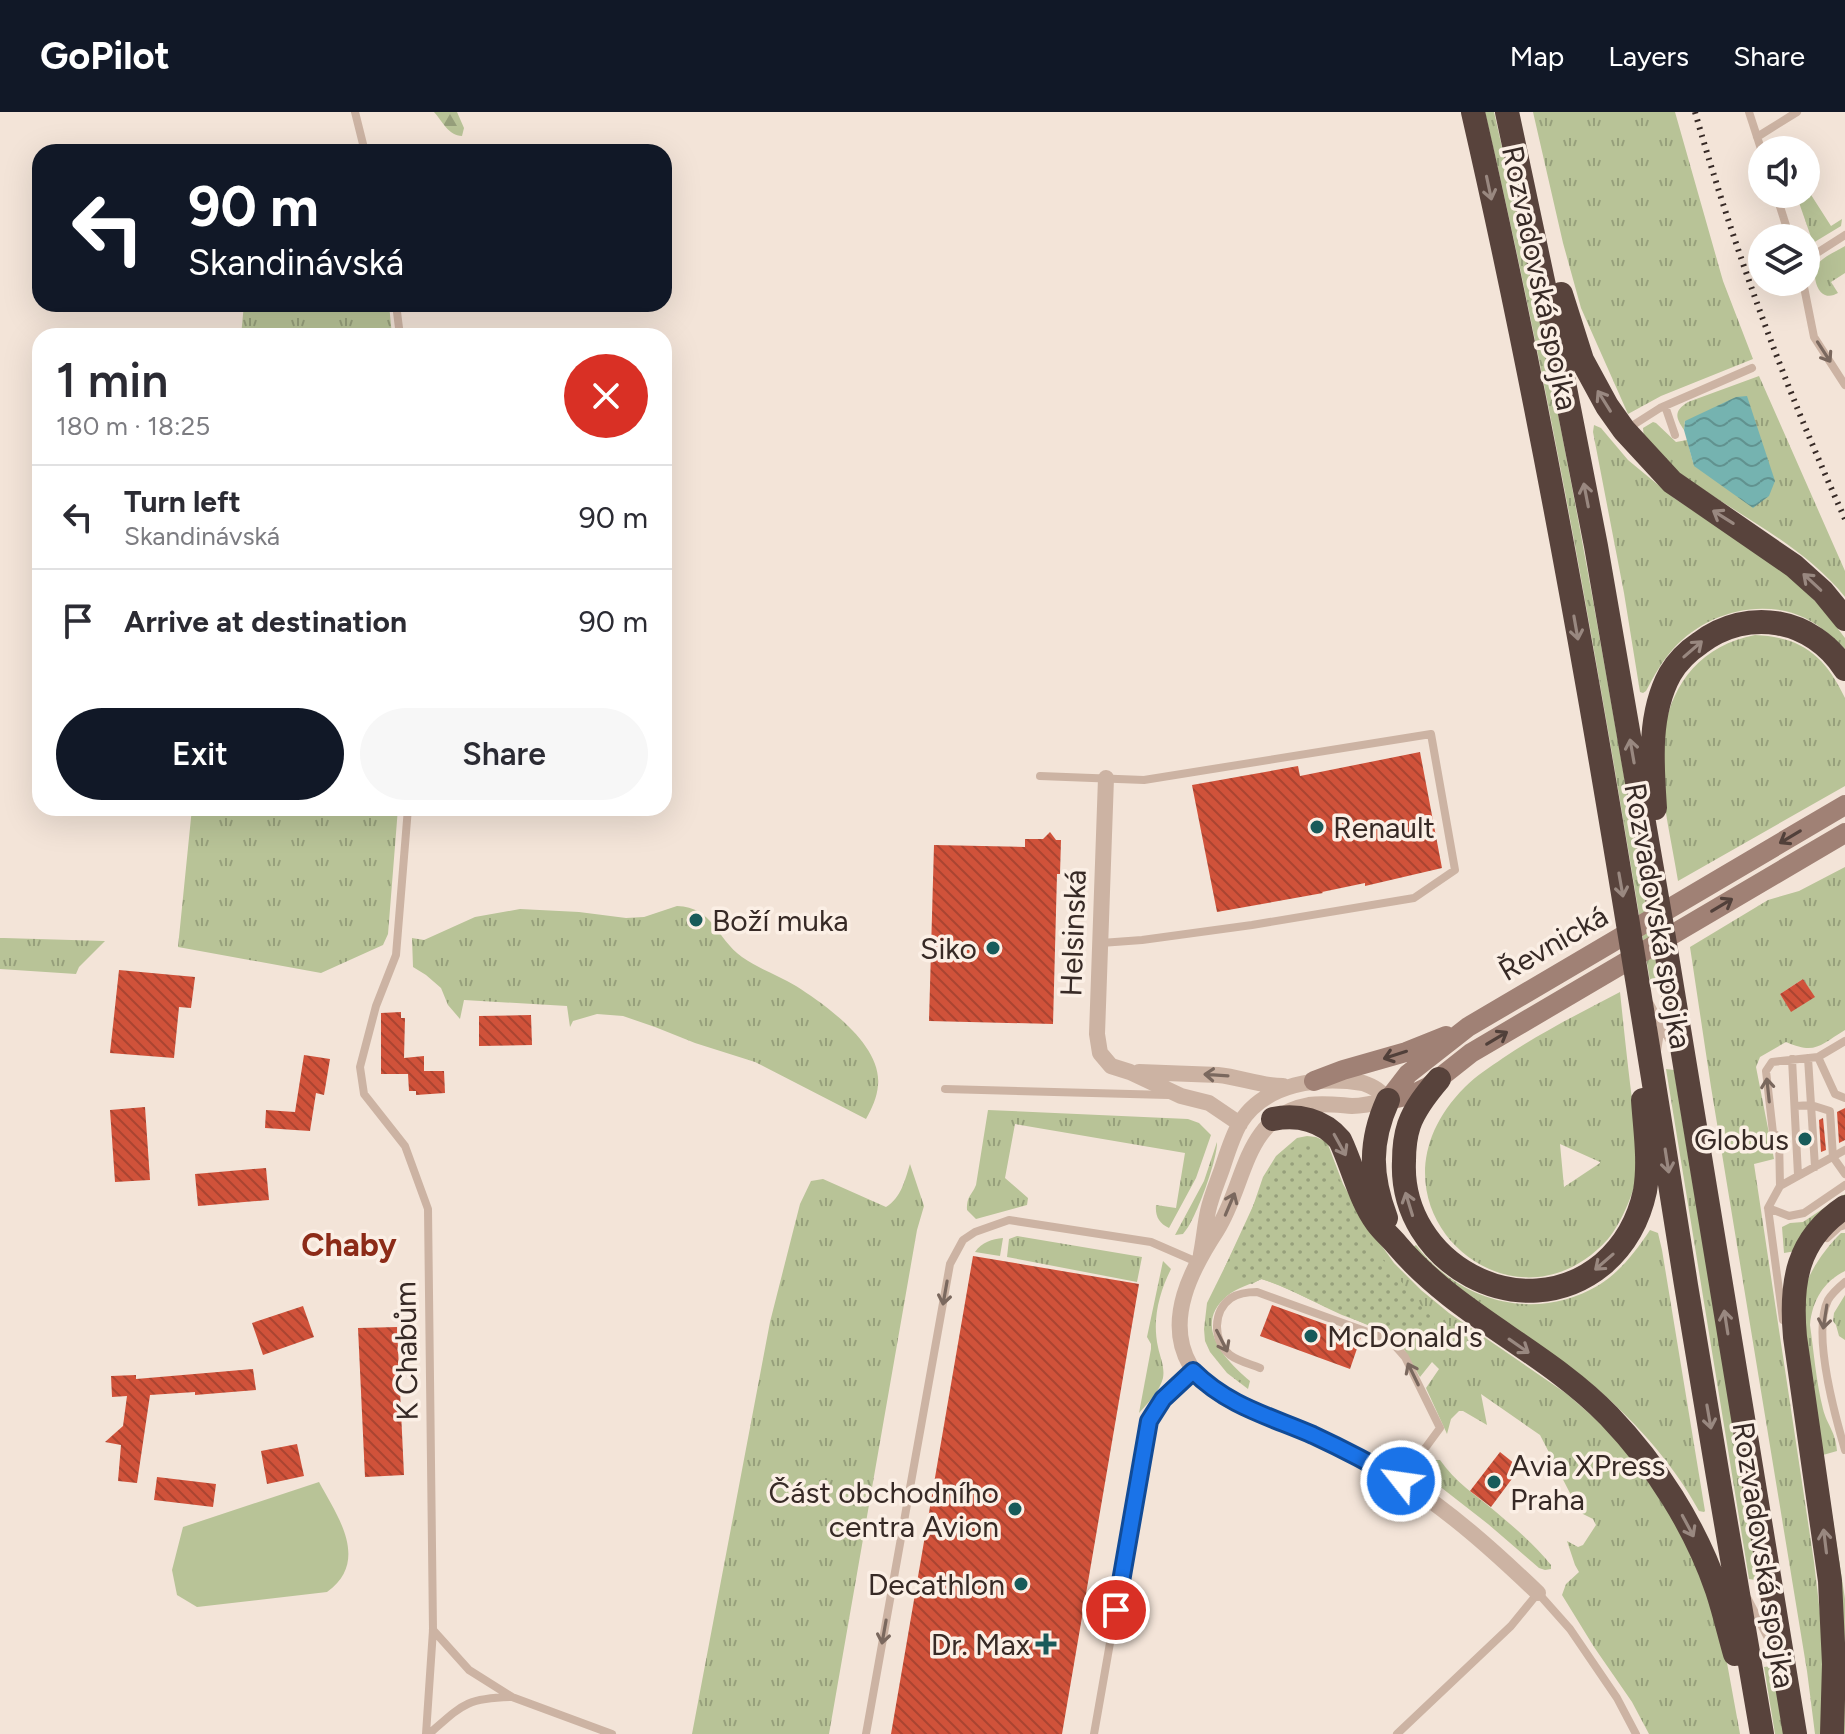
<!DOCTYPE html>
<html lang="en">
<head>
<meta charset="utf-8">
<style>
  :root { --surface:#fff; --page:#f7f7f7; --text:#2b2b33; --muted:#7c7c81; --line:#e1e1e2; --accent:#111827 }
  body { margin:0; font-family:Figtree,sans-serif; background:var(--page); color:var(--text); height:100vh; display:flex; flex-direction:column; font-size:30px; white-space:nowrap }
  * { box-sizing:border-box; margin:0 }
  p { font-size:26px; color:var(--muted) }
  .icon { flex:none; width:44px; height:44px; fill:none; stroke:currentColor; stroke-width:2; stroke-linecap:round; stroke-linejoin:round }
  .map { position:relative; flex:1; overflow:hidden }
  .side { position:absolute; left:32px; top:216px; width:640px; height:488px; display:flex; flex-direction:column; background:var(--surface); border-radius:24px; box-shadow:0 8px 32px #0002 }
  .side>* { flex:none }
  .banner { position:absolute; left:32px; top:32px; width:640px; height:168px; border-radius:24px; box-shadow:0 8px 32px #0002; background:#111827; color:#fff; overflow:hidden }
  .fabs { position:absolute; left:1748px; top:24px; display:grid; gap:16px }
  .fabs a { display:grid; place-items:center; width:72px; height:72px; border-radius:50%; background:var(--surface); box-shadow:0 8px 32px #0002; font-size:40px }
  .pin { position:absolute; display:grid; place-items:center; width:68px; height:68px; color:#fff; margin:-34px; border:4px solid #fff; border-radius:50%; box-shadow:0 2px 8px #0007 }
  .me { position:absolute; width:88px; margin:-44px; rotate:300deg; stroke-linejoin:round; filter:drop-shadow(0 0 6px #0008) }
  .turn { display:flex; align-items:center; gap:28px; height:168px; padding:0 24px; font-size:36px }
  .turn .icon { width:104px; height:104px; stroke-width:2.5 }
  .turn b { display:block; font-size:56px; line-height:68px }
  .round { display:grid; place-items:center; flex:none; width:84px; height:84px; border-radius:42px; background:var(--page) }
  .head { display:flex; align-items:center; justify-content:space-between; height:136px; padding:0 24px }
  h1 { font-size:48px; font-weight:600; line-height:60px }
  .button { display:flex; gap:16px; margin-top:auto; padding:16px 24px }
  .button a { flex:1; height:92px; border-radius:48px; background:var(--accent); color:#fff; font-size:32px; font-weight:600; line-height:92px; text-align:center }
  .button a+a { background:var(--page); color:var(--text) }
  ul { padding:0; list-style:none }
  li { display:flex; align-items:center; gap:24px; height:104px; padding:0 24px; border-top:2px solid var(--line) }
  li div { flex:1 }
  li b { display:block; font-size:30px }
  li em { font-style:normal }
  header { display:flex; align-items:center; gap:48px; box-sizing:border-box; height:112px; padding:0 40px; background:var(--accent); color:#fff }
  header strong { font-size:38px }
  nav { display:flex; gap:44px; margin-inline-start:auto; font-size:28px }
  .map>svg:first-child { display:block }
</style>
</head>
<body>
<header>
<strong>GoPilot</strong>
<nav><a>Map</a><a>Layers</a><a>Share</a></nav>
</header>
<div class="map">
<svg width="1845" height="1622" viewBox="0 0 1845 1622">
  <defs>
    <pattern id="grass-tufts" width="24" height="20" patternUnits="userSpaceOnUse" patternTransform="scale(2)"><rect width="24" height="20" fill="#b8c397"/><path d="M3 7l-1-3M5 7V3M7 7l1-3M15 17l-1-3M17 17v-4M19 17l1-3" fill="none" stroke="#969f7b"/></pattern>
    <pattern id="forest-firs" width="22" height="20" patternUnits="userSpaceOnUse" patternTransform="scale(2)"><rect width="22" height="20" fill="#b8c397"/><path d="M5 1l3.5 6h-7zM16 11l3.5 6h-7z" fill="#969f7b"/></pattern>
    <pattern id="park-dots" width="8" height="8" patternUnits="userSpaceOnUse" patternTransform="scale(2)"><rect width="8" height="8" fill="#b8c397"/><path d="M2 2h.1M6 6h.1" fill="none" stroke="#969f7b" stroke-width="1.8" stroke-linecap="round"/></pattern>
    <pattern id="water-waves" width="16" height="10" patternUnits="userSpaceOnUse" patternTransform="scale(2)"><rect width="16" height="10" fill="#75b3b0"/><path d="M0 5q4-4 8 0t8 0" fill="none" stroke="#61928f"/></pattern>
    <pattern id="building-back-hatch" width="6" height="6" patternUnits="userSpaceOnUse" patternTransform="scale(2)"><rect width="6" height="6" fill="#d0523a"/><path d="M-1 5l2 2M0 0l6 6M5-1l2 2" fill="none" stroke="#aa4431"/></pattern>
  </defs>
  <rect width="100%" height="100%" fill="#f3e4d8"/>
  <!-- grass -->
  <path fill="url(#grass-tufts)" fill-rule="evenodd" d="M1485,0H1494C1561,289 1610,582 1660,874L1651,875C1603,582 1553,289 1485,0Z
    M1533,0H1675L1723,169L1753,247L1661,284L1628,302L1581,196L1563,131Z
    M1806,75L1831,114L1842,107L1841,114L1808,134H1806V127L1811,125L1796,82H1806Z
    M1845,134V161L1831,170L1838,181C1834,183 1830,185 1825,183C1816,180 1812,161 1817,153C1822,145 1837,139 1845,134Z
    M244,192H389L392,224H241Z
    M1759,264L1845,459V485C1803,433 1739,404 1685,365C1670,355 1657,340 1644,327L1643,316L1653,310L1656,311L1676,330L1687,328L1694,354L1685,308L1684,318C1675,305 1674,299 1688,290Z
    M1594,313L1601,316L1628,348L1674,386L1784,458L1822,496L1845,526V537C1833,525 1821,514 1805,506C1761,485 1705,501 1673,537C1662,549 1654,564 1646,579L1643,581L1640,580L1624,481L1593,320Z
    M1755,523C1802,525 1825,544 1845,586V674L1678,769C1672,731 1662,691 1661,652C1660,642 1663,631 1664,621C1672,569 1703,533 1755,523Z
    M192,696H398L388,822L383,833L321,861L178,835Z
    M1845,755V918C1820,933 1816,943 1786,930L1760,945L1756,955L1774,1047L1754,1052L1814,1450L1825,1544V1622H1815L1807,1559L1711,975L1690,835L1768,788L1799,779ZM1803,867L1814,885L1791,899L1780,882Z
    M677,794C713,795 716,826 742,845C759,857 778,863 796,874C826,893 882,933 878,973C877,986 872,996 866,1007L755,950L695,931L655,915L623,904L597,902L573,909L570,915L567,894L464,888L460,907L448,893L441,876L426,863L413,855L412,826L424,828L475,805L520,797L579,800L626,806L644,805Z
    M0,826H4L105,829L79,855L76,862L0,857Z
    M1620,880C1624,918 1628,957 1633,995C1635,1014 1640,1036 1638,1055C1637,1075 1621,1112 1608,1127C1510,1236 1350,1090 1465,975C1476,964 1490,955 1503,946C1540,921 1580,901 1620,880ZM1560,1032L1600,1050V1051L1564,1075Z
    M1666,957L1674,958L1758,1464L1756,1468L1749,1467Z
    M988,998L1188,1007L1199,1011L1211,1023L1196,1066L1169,1116C1159,1111 1155,1104 1156,1093L1176,1096L1185,1041L1015,1012L1005,1066L1028,1086L1027,1093L976,1107L967,1098C967,1083 971,1085 976,1073Z
    M1307,1024L1316,1025L1327,1030L1343,1072L1364,1109L1394,1151L1421,1178L1449,1201L1567,1282L1616,1325L1682,1417L1721,1518L1740,1622H1649L1632,1590L1594,1535L1562,1483L1566,1472L1579,1460L1575,1453L1567,1429L1578,1435L1583,1433L1596,1413L1593,1407L1583,1402L1572,1385L1540,1323L1481,1282L1487,1313L1463,1299H1459L1451,1307L1447,1322L1426,1276L1439,1257L1432,1250L1420,1265L1402,1234L1403,1224L1396,1222L1394,1226C1379,1215 1360,1210 1342,1203C1315,1191 1290,1176 1262,1167C1251,1172 1236,1176 1227,1184C1192,1213 1225,1248 1250,1269L1248,1277L1227,1261L1210,1240L1205,1229L1204,1217L1207,1191L1249,1106L1263,1065L1276,1044L1297,1026Z
    M1217,1030C1218,1046 1195,1111 1183,1122L1175,1123L1204,1069Z
    M910,1052L924,1094L917,1118L829,1622H692L770,1210L800,1092L811,1069L823,1067L886,1095C901,1086 905,1068 910,1052Z
    M1845,1082V1089L1796,1139L1784,1141L1782,1115L1790,1111L1803,1110Z
    M1650,1118L1658,1121L1662,1138L1705,1399L1704,1400L1699,1399C1672,1349 1631,1305 1588,1269C1560,1246 1526,1227 1496,1207C1466,1186 1438,1161 1413,1135L1416,1133C1459,1190 1536,1211 1599,1173C1621,1159 1636,1139 1650,1118Z
    M1841,1121H1845V1159C1824,1169 1812,1189 1810,1213C1814,1241 1816,1269 1823,1297C1827,1313 1836,1320 1837,1339L1823,1343L1845,1487V1622H1840L1804,1241C1804,1223 1800,1199 1803,1182C1807,1162 1826,1135 1841,1121Z
    M1017,1124L1142,1145L1137,1170L1007,1145L1009,1127Z
    M1003,1126L1000,1144L975,1140C982,1130 992,1127 1003,1126Z
    M1163,1149L1171,1157C1159,1181 1152,1208 1158,1235C1160,1245 1165,1255 1163,1266C1160,1279 1147,1292 1139,1301L1151,1237V1232L1147,1225Z
    M1845,1183V1228L1839,1224L1836,1213L1833,1209L1834,1201Z
    M1436,1348H1440C1455,1370 1476,1383 1496,1400C1515,1416 1535,1433 1551,1453V1457L1545,1458L1539,1456L1488,1412L1429,1366C1426,1359 1429,1352 1436,1348Z
    M1772,1554L1784,1622H1775L1764,1555Z"/>
  <!-- forest -->
  <path fill="url(#forest-firs)" d="M434,0H457L464,16L462,24C449,24 442,9 434,0Z"/>
  <!-- park -->
  <path fill="url(#park-dots)" d="M1301,1032C1310,1032 1318,1033 1325,1039L1377,1141L1433,1207C1437,1217 1438,1230 1424,1232C1413,1233 1398,1225 1388,1221C1373,1215 1357,1209 1342,1202C1315,1191 1289,1176 1261,1167L1252,1172L1224,1157L1271,1055C1280,1044 1287,1036 1301,1032Z"/>
  <!-- pitch -->
  <path fill="#b8c397" d="M319,1370C338,1405 370,1449 327,1480L197,1495L177,1483L172,1458L183,1415Z"/>
  <!-- water -->
  <path fill="url(#water-waves)" d="M1747,284L1775,369L1769,384L1753,396L1694,354L1684,318L1685,309L1736,285Z"/>
  <!-- building -->
  <path fill="url(#building-back-hatch)" d="M1420,640L1442,756L1365,774V771L1322,780L1323,781L1217,800L1192,673L1298,654L1300,664Z
    M1050,720L1056,728H1061L1060,762H1057L1053,912L929,909L934,733L1025,735V727H1043Z
    M119,858L195,865L191,896L179,895L174,946L110,941Z
    M1803,867L1815,885L1791,900L1780,882Z
    M401,900V906H405L404,946L424,944V959H444L445,981L416,983V979H409L408,962H381V901Z
    M531,903L532,933L479,934V904Z
    M304,943L330,947L324,983L316,981L310,1019L265,1016L266,998L295,1000Z
    M145,995L150,1068L115,1070L110,998Z
    M1845,996V1028L1839,1031L1837,1000Z
    M1823,1006L1826,1038L1821,1040L1819,1008Z
    M266,1056L269,1088L198,1094L195,1062Z
    M973,1144L1139,1172L1062,1622H891Z
    M1272,1193L1361,1225L1350,1257L1260,1224Z
    M303,1194L314,1225L263,1243L252,1211Z
    M397,1215L404,1363L365,1365L358,1216Z
    M253,1257L256,1278L195,1283V1280L150,1283L137,1371L118,1369L121,1333L105,1330L123,1314L127,1284L112,1285L111,1264L136,1263V1267Z
    M297,1332L304,1364L267,1372L261,1339Z
    M1500,1340L1520,1356L1491,1395L1470,1379Z
    M157,1365L216,1372L213,1395L154,1388Z"/>
  <g fill="none" stroke-linecap="round" stroke-linejoin="round">
    <!-- lane -->
    <path stroke="#ccb3a3" stroke-width="8" d="M355,0L365,40
      M1749,0L1762,40
      M1757,25L1797,0
      M1776,82L1790,126
      M1806,148L1845,123
      M1803,170L1814,225L1845,273
      M396,192L400,224
      M1665,294L1675,323
      M1627,317L1660,296L1752,256
      M1040,664L1144,668L1431,622L1455,758L1414,786L1252,813L1142,828L1101,831
      M408,696L396,843L376,894L360,955L364,982L405,1034L428,1097L433,1518L426,1622
      M1650,892L1672,933
      M1657,939L1665,889
      M1818,945L1835,982L1845,986
      M1808,946L1815,1055
      M1792,947L1798,1063
      M945,977L1168,983
      M1796,994L1811,993L1830,999L1833,1045L1845,1062
      M1780,1074L1845,1038
      M1768,1096L1789,1104L1804,1101L1845,1073
      M1827,1126L1839,1115L1845,1113
      M1845,1170C1839,1175 1832,1181 1828,1188C1812,1221 1835,1304 1845,1338
      M1783,1208L1768,1096L1780,1074L1779,1025L1773,1021L1766,959L1772,950L1818,945L1845,929
      M1260,1256C1250,1252 1238,1249 1230,1243C1212,1228 1213,1199 1231,1186C1239,1181 1248,1180 1257,1180L1390,1228L1405,1245L1440,1316L1401,1369
      M1748,1487L1771,1532
      M433,1518L469,1558L512,1585L612,1622
      M429,1622C462,1593 466,1586 511,1585
      M866,1622L950,1152L963,1128L975,1120L1009,1108L1151,1130L1197,1150
      M1094,1622L1149,1309C1158,1288 1177,1274 1193,1259
      M1397,1622L1511,1514L1538,1481L1570,1517L1617,1586L1636,1622"/>
    <!-- street -->
    <path stroke="#ccb3a3" stroke-width="16" d="M1106,666L1097,922L1100,941L1111,954L1130,960L1181,984L1209,991L1240,1012
      M1139,960L1218,963C1240,965 1260,974 1283,974
      M1201,1142C1204,1127 1205,1113 1208,1099C1211,1085 1217,1071 1222,1057C1227,1042 1232,1025 1240,1011C1265,971 1319,964 1363,971C1374,975 1381,979 1388,988C1376,991 1364,994 1352,994C1338,993 1324,991 1309,993C1243,1005 1247,1070 1217,1118C1192,1156 1164,1208 1190,1253C1212,1291 1272,1306 1310,1322C1341,1336 1372,1351 1402,1369C1452,1401 1495,1440 1538,1481"/>
    <!-- secondary -->
    <path stroke="#a08175" stroke-width="20" d="M1314,969L1343,958L1406,940L1446,924
      M1388,988L1408,962L1468,915L1845,693
      M1388,988L1414,982L1428,975L1471,941L1845,721"/>
    <!-- highway -->
    <path stroke="#58433c" stroke-width="24" d="M1473,0C1562,387 1624,781 1686,1173C1710,1323 1737,1472 1762,1622
      M1507,0L1556,230L1596,434L1664,826L1795,1622
      M1561,182L1582,248L1607,294L1624,318L1672,370L1794,454L1823,480L1845,507
      M1655,696C1652,652 1648,602 1670,562C1677,550 1688,539 1700,531C1748,495 1812,506 1845,557
      M1439,967C1427,981 1415,996 1409,1013C1405,1025 1404,1037 1404,1049C1399,1151 1522,1219 1603,1152C1625,1133 1639,1107 1645,1079C1650,1049 1645,1018 1643,988
      M1273,1007C1298,1002 1323,1008 1340,1028C1353,1055 1359,1086 1377,1111C1383,1119 1391,1126 1397,1133C1457,1204 1545,1238 1609,1304C1656,1353 1695,1414 1717,1478C1724,1499 1729,1521 1735,1542
      M1386,1106C1370,1064 1369,1030 1388,988
      M1832,1622L1834,1552L1830,1469L1795,1225C1790,1170 1797,1127 1845,1095"/>
    <!-- rail -->
    <path stroke="#372a26" stroke-width="6" stroke-dasharray="2 6" stroke-linecap="butt" d="M1695,0C1735,139 1785,275 1845,407"/>
  </g>
  <!-- one-way arrows -->
  <defs><path id="oneway-shaft" d="M-6 0H5M1.5-3L5.5 0L1.5 3" fill="none" stroke-width="1.6" stroke-linecap="round" stroke-linejoin="round" transform="scale(2)"/></defs>
  <g stroke="#998880">
    <use href="#oneway-shaft" transform="translate(1489 76) rotate(78)"/>
    <use href="#oneway-shaft" transform="translate(1604 289) rotate(-122)"/>
    <use href="#oneway-shaft" transform="translate(1586 383) rotate(-101)"/>
    <use href="#oneway-shaft" transform="translate(1723 405) rotate(-148)"/>
    <use href="#oneway-shaft" transform="translate(1812 470) rotate(-137)"/>
    <use href="#oneway-shaft" transform="translate(1576 516) rotate(80)"/>
    <use href="#oneway-shaft" transform="translate(1693 537) rotate(-41)"/>
    <use href="#oneway-shaft" transform="translate(1632 639) rotate(-100)"/>
    <use href="#oneway-shaft" transform="translate(1621 773) rotate(80)"/>
    <use href="#oneway-shaft" transform="translate(1340 1033) rotate(61)"/>
    <use href="#oneway-shaft" transform="translate(1667 1049) rotate(81)"/>
    <use href="#oneway-shaft" transform="translate(1409 1092) rotate(-107)"/>
    <use href="#oneway-shaft" transform="translate(1604 1150) rotate(139)"/>
    <use href="#oneway-shaft" transform="translate(1726 1210) rotate(-99)"/>
    <use href="#oneway-shaft" transform="translate(1519 1234) rotate(35)"/>
    <use href="#oneway-shaft" transform="translate(1709 1305) rotate(80)"/>
    <use href="#oneway-shaft" transform="translate(1688 1414) rotate(62)"/>
    <use href="#oneway-shaft" transform="translate(1825 1429) rotate(-97)"/>
  </g>
  <g stroke="#7a685e">
    <use href="#oneway-shaft" transform="translate(1824 240) rotate(57)"/>
    <use href="#oneway-shaft" transform="translate(1216 963) rotate(-176)"/>
    <use href="#oneway-shaft" transform="translate(1768 978) rotate(-96)"/>
    <use href="#oneway-shaft" transform="translate(1230 1092) rotate(-67)"/>
    <use href="#oneway-shaft" transform="translate(945 1181) rotate(100)"/>
    <use href="#oneway-shaft" transform="translate(1825 1205) rotate(99)"/>
    <use href="#oneway-shaft" transform="translate(1222 1229) rotate(63)"/>
    <use href="#oneway-shaft" transform="translate(1413 1262) rotate(-116)"/>
    <use href="#oneway-shaft" transform="translate(884 1520) rotate(100)"/>
  </g>
  <g stroke="#51403a">
    <use href="#oneway-shaft" transform="translate(1790 725) rotate(149)"/>
    <use href="#oneway-shaft" transform="translate(1722 793) rotate(-31)"/>
    <use href="#oneway-shaft" transform="translate(1497 926) rotate(-31)"/>
    <use href="#oneway-shaft" transform="translate(1395 943) rotate(162)"/>
  </g>
  <g fill="none" stroke-linecap="round" stroke-linejoin="round">
    <!-- route casing -->
    <g stroke="#114b97" stroke-width="20">
      <path id="route" d="M1116,1498L1149,1309L1163,1287L1193,1259C1228,1294 1269,1304 1313,1323C1343,1337 1372,1352 1401,1369"/>
    </g>
    <!-- route -->
    <use href="#route" stroke="#1a73e8" stroke-width="14"/>
  </g>
  <!-- markers -->
  <g fill="#185b5a" stroke="#fbefe5" stroke-width="3">
    <circle cx="1317" cy="715" r="8"/>
    <circle cx="696" cy="808" r="8"/>
    <circle cx="993" cy="836" r="8"/>
    <circle cx="1805" cy="1027" r="8"/>
    <circle cx="1311" cy="1224" r="8"/>
    <circle cx="1494" cy="1370" r="8"/>
    <circle cx="1015" cy="1397" r="8"/>
    <circle cx="1021" cy="1472" r="8"/>
    <path d="M1042 1520h8v8h8v8h-8v8h-8v-8h-8v-8h8z"/>
  </g>
  <g text-anchor="middle" dominant-baseline="central" stroke-width="7" stroke-linejoin="round" paint-order="stroke">
    <!-- street labels -->
    <g font-size="30" fill="#372a26" stroke="#fbefe5">
      <text transform="translate(1540 166) rotate(78)">Rozvadovská spojka</text>
      <text transform="translate(1658 804) rotate(80)">Rozvadovská spojka</text>
      <text transform="translate(1073 821) rotate(-88)">Helsinská</text>
      <text transform="translate(1553 831) rotate(-30)">Řevnická</text>
      <text transform="translate(406 1239) rotate(-91)">K Chabům</text>
      <text transform="translate(1764 1443) rotate(81)">Rozvadovská spojka</text>
    </g>
    <!-- poi labels -->
    <g font-size="30" fill="#372a26" stroke="#fbefe5" text-anchor="end">
      <text x="1333" y="715" text-anchor="start">Renault</text>
      <text x="712" y="808" text-anchor="start">Boží muka</text>
      <text x="977" y="836">Siko</text>
      <text x="1789" y="1027">Globus</text>
      <text x="1327" y="1224" text-anchor="start">McDonald's</text>
      <text x="1510" y="1353" text-anchor="start">Avia XPress<tspan x="1510" dy="34">Praha</tspan></text>
      <text x="999" y="1380">Část obchodního<tspan x="999" dy="34">centra Avion</tspan></text>
      <text x="1005" y="1472">Decathlon</text>
      <text x="1030" y="1532">Dr. Max</text>
    </g>
    <!-- neighbourhood labels -->
    <g font-size="32" font-weight="bold" fill="#8c2b18" stroke="#fbefe5">
      <text x="349" y="1133">Chaby</text>
    </g>
  </g>
</svg>
<div class="fabs">
<a><svg class="icon" aria-label="sound" viewBox="0 0 24 24"><path d="M4 9h4l5-4v14l-5-4H4zM17 9q2 3 0 6"/></svg></a>
<a><svg class="icon" aria-label="layers" viewBox="0 0 24 24"><path d="M12 4l9 5-9 5-9-5zM3 14l9 5 9-5"/></svg></a>
</div>
<div class="pin" style="left:1116px;top:1498px;background:#d93025"><svg class="icon" aria-label="arrive" viewBox="0 0 24 24"><path d="M6 21V4h12l-3 4 3 4H6"/></svg></div>
<svg class="me" style="left:1401px;top:1369px" viewBox="-20 -20 40 40"><circle r="17" fill="#1a73e8" stroke="#fff" stroke-width="3"/><path d="M0-11L8 9 0 5-8 9z" fill="#fff"/></svg>
<div class="banner">
<div class="turn"><svg class="icon" aria-label="left" viewBox="0 0 24 24"><path d="M17 20v-9H6M10 6l-5 5 5 5"/></svg><div><b>90 m</b>Skandinávská</div></div>
</div>
<section class="side">
<div class="head"><div><h1>1 min</h1><p>180 m · 18:25</p></div><a class="round" style="background:#d93025;color:#fff"><svg class="icon" aria-label="close" viewBox="0 0 24 24"><path d="M6 6l12 12M18 6L6 18"/></svg></a></div>
<ul>
<li><svg class="icon" aria-label="left" viewBox="0 0 24 24"><path d="M17 20v-9H6M10 6l-5 5 5 5"/></svg><div><b>Turn left</b><p>Skandinávská</p></div><em>90 m</em></li>
<li><svg class="icon" aria-label="arrive" viewBox="0 0 24 24"><path d="M6 21V4h12l-3 4 3 4H6"/></svg><div><b>Arrive at destination</b></div><em>90 m</em></li>
</ul>
<div class="button"><a>Exit</a><a>Share</a></div>
</section>
</div>
</body>
</html>
